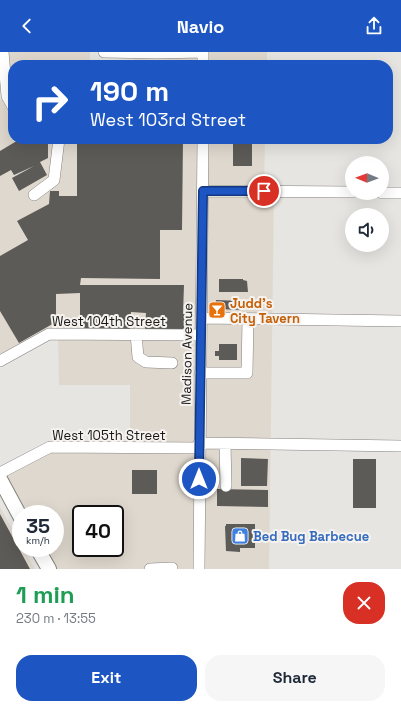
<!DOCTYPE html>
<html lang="en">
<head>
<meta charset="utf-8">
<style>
  :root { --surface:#fff; --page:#f6f6f7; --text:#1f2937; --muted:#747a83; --accent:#1d56c3 }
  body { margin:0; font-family:"Space Grotesk",sans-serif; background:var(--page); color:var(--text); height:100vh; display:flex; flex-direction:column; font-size:15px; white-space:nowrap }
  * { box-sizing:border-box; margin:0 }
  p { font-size:13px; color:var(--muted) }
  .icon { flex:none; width:22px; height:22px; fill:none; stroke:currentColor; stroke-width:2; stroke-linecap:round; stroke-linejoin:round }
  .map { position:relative; height:517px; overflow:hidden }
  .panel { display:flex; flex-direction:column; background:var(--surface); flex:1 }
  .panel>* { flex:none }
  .banner { position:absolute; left:8px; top:8px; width:385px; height:84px; border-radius:16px; box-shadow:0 4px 16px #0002; background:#1d56c3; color:#fff; overflow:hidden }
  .needle { width:26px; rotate:271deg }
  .controls { position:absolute; left:345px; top:104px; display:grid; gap:8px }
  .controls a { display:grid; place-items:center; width:44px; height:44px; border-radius:50%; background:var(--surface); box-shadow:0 4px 16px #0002; font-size:20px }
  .speed { position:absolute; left:12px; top:453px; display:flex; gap:8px; font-size:20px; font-weight:700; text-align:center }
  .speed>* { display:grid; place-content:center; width:52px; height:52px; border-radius:50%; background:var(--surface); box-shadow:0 4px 16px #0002; line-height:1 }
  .speed small { font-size:10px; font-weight:400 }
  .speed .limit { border:2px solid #111; border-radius:6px; background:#fff; color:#111 }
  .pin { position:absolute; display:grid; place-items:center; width:34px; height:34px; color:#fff; margin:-17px; border:2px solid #fff; border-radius:50%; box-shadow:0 1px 4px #0007 }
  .me { position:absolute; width:44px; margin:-22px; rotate:0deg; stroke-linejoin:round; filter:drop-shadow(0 0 3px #0008) }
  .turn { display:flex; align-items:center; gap:14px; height:84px; padding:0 16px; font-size:18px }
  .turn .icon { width:52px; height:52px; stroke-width:2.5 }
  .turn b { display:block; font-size:28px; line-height:34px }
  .round { display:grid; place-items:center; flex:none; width:42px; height:42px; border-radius:16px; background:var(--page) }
  .summary { display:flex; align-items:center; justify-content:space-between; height:68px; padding:0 16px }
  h1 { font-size:24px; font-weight:600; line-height:30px; color:#1e9e55 }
  .cta { display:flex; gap:8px; margin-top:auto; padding:8px 16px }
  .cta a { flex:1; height:46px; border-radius:16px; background:var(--accent); color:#fff; font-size:16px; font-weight:600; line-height:46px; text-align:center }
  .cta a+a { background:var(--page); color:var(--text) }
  header { display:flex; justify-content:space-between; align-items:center; height:52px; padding:0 16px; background:var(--accent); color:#fff; font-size:18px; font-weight:600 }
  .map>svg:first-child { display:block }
</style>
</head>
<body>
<header><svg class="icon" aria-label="back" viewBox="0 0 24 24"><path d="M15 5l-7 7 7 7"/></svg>Navio<svg class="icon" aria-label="share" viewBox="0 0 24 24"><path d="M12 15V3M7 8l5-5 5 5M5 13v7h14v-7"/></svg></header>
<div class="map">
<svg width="401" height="517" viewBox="0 0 401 517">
  <rect width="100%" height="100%" fill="#e7e5e1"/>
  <!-- built -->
  <path fill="#dfd8ce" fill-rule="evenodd" d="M3,0H90V13H13V87H265L264,139H274L269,517H49L37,496H55V462H21L0,427L50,395L130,396V333H59L58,283L0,309V48L7,44ZM81,462H115V496H81Z
    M134,0H267V13H134Z
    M0,455L21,493V496H23L35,517H0Z"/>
  <!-- building -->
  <path fill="#5d5b58" d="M20,87H48V106L40,110L47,123L19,139L12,126L34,114L14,123L11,118L0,124V99Z
    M77,87H183L182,178H160V227L81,226L80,233H184L183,262H186L185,278H145L146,261L131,260L130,277L80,276V241L56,242V270L19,291L0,259V204L28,188L17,169L49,152L50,139H59V144H77Z
    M233,88H252V114H233Z
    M219,227H243V228L247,229L248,240H219Z
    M216,248L243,249V258L215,257Z
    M219,292H237V308H219V304H215V299H219Z
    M241,406L268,407L267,434H241Z
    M353,407H376V456H353Z
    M132,418H157V442H132Z
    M217,437L268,438V455L217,454Z
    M0,462L30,517H0Z
    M226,472H255V496H240V500L226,499L225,474H226Z"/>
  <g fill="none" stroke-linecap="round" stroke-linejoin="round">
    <!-- minor casing -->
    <g stroke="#83817e" stroke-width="12">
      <path id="minor" d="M3,0L7,44L13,55
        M104,0L156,1L203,0V13
        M203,139L352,140
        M382,141H401
        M34,143L54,128L59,87
        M201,266L401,269
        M136,282L138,305L146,310L172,311
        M0,309L49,282L201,283
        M200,321H247L248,267
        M199,391L401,394
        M225,392L226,434
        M0,421L50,395L199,396
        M150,517L172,516
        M199,517L203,87"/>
    </g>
    <!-- major casing -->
    <g stroke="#83817e" stroke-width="16">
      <path id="major" d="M0,427L21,466
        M37,496L49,517"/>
    </g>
    <!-- minor -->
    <use href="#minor" stroke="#fff" stroke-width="11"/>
    <!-- major -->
    <use href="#major" stroke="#fff" stroke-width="14"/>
  </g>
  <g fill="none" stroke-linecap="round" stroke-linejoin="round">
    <!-- route casing -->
    <g stroke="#13387f" stroke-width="10">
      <path id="route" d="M199,427L203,139H264"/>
    </g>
    <!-- route -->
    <use href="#route" stroke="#1d56c3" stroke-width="7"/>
  </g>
  <!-- icons -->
  <defs>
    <g id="bar-square" transform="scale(0.9)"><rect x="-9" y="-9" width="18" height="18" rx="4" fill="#e8710a" stroke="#f5f2ef"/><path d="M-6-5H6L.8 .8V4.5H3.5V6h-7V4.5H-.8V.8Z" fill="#fff"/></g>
    <g id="shop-square" transform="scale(0.9)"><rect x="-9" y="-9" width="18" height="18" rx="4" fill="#3f7fe0" stroke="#f5f2ef"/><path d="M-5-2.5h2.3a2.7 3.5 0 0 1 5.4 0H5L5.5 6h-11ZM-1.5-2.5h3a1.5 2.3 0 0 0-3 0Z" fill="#fff"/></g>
  </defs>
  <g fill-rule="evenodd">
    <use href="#bar-square" x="217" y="258"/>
    <use href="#shop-square" x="240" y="484"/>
  </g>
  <g text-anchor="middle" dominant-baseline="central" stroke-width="4" stroke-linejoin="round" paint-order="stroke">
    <!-- food labels -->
    <g font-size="13" font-weight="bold" fill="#c56008" stroke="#f5f2ef" text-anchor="start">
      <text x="230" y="251">Judd's<tspan x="230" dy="15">City Tavern</tspan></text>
    </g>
    <!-- street labels -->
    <g font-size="13" fill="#181716" stroke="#f5f2ef">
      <text x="109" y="269">West 104th Street</text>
      <text transform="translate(187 302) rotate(-89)">Madison Avenue</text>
      <text x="109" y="383">West 105th Street</text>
    </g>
    <!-- shop labels -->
    <g font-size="13" font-weight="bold" fill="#366cbe" stroke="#f5f2ef" text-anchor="start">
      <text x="253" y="484">Bed Bug Barbecue</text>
    </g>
  </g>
</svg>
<div class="controls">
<a><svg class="needle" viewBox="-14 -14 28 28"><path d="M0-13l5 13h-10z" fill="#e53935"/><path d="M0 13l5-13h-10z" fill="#747a83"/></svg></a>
<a><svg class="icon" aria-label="sound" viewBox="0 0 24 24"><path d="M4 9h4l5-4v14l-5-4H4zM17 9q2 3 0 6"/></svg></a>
</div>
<div class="speed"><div>35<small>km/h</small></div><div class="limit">40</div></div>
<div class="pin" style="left:264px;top:139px;background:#d93025"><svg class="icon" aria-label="arrive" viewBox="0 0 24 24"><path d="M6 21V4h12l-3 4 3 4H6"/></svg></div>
<svg class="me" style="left:199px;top:427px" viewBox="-20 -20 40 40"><circle r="17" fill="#1d56c3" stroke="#fff" stroke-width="3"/><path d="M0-11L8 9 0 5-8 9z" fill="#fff"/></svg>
<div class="banner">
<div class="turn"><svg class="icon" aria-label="right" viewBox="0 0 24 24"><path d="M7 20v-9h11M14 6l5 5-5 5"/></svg><div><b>190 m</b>West 103rd Street</div></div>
</div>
</div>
<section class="panel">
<div class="summary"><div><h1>1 min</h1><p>230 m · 13:55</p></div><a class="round" style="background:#d93025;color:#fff"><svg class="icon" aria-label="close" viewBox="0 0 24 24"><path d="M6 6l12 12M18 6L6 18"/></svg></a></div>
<div class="cta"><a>Exit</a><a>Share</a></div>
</section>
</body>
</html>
